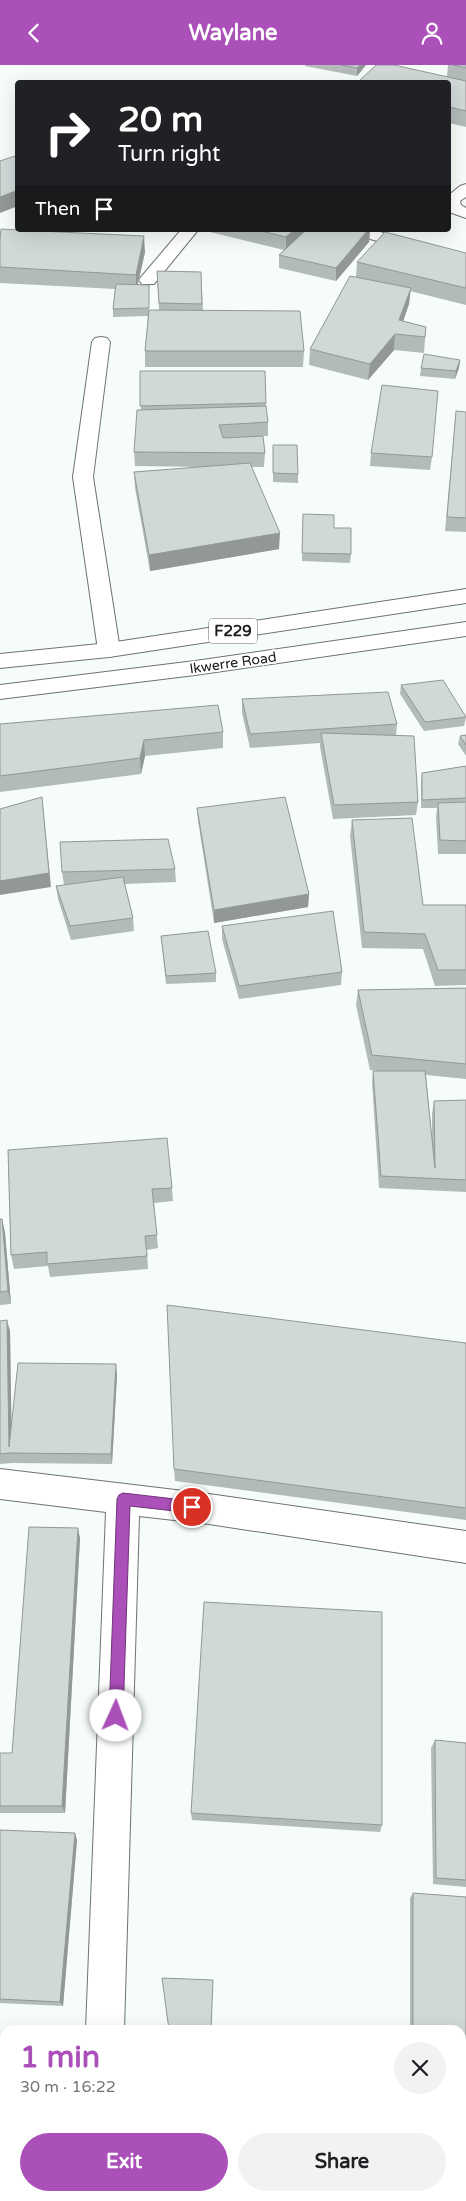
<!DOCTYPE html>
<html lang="en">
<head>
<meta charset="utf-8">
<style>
  :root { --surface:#fff; --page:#f2f2f2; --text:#202124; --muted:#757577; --accent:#ab4fb9 }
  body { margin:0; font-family:"Varela Round",sans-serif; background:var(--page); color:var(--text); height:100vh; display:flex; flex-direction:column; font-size:19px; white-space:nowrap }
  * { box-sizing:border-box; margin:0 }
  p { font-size:16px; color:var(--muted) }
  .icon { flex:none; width:28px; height:28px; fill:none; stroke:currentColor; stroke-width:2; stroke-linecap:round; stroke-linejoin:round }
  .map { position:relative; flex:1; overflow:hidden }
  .drawer { position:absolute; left:0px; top:1960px; width:466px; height:176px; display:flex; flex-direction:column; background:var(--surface); border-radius:15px 15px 0 0; box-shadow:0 5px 20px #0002 }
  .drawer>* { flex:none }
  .hud { position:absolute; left:15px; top:15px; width:436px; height:152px; border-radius:5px; box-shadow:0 5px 20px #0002; background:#202124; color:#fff; overflow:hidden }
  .pin { position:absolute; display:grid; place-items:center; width:42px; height:42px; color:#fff; margin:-21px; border:2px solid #fff; border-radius:50%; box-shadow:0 1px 5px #0007 }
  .me { position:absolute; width:55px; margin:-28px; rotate:2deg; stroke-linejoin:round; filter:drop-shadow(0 0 4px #0008) }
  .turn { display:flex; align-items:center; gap:18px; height:105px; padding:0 20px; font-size:22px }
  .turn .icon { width:65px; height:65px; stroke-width:2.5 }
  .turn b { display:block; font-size:35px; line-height:42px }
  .then { display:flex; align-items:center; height:48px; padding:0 20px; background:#0003; gap:10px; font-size:19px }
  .round { display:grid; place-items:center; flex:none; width:52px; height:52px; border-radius:26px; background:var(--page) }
  .head { display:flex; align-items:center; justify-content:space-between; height:85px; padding:0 20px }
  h1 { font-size:30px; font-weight:700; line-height:38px; color:var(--accent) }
  .primary-button { display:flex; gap:10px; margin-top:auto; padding:10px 20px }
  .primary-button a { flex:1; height:58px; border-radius:30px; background:var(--accent); color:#fff; font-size:20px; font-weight:700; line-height:58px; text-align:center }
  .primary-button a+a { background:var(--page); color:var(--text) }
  header { display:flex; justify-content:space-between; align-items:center; height:65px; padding:0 20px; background:var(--accent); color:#fff; font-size:22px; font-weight:700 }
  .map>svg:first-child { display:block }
</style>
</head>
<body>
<header><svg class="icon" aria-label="back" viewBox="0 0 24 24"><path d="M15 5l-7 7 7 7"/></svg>Waylane<svg class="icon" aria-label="person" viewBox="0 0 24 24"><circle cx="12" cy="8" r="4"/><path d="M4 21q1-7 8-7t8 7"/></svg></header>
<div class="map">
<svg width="466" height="2136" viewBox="0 0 466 2136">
  <rect width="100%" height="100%" fill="#f6fdf9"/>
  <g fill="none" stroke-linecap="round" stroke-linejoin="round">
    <!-- minor casing -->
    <g stroke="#6e7370" stroke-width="2">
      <path id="minor" d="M466,119V132L460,136L461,140L466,143V153L449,147V130L460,121Z
        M181,165H198L154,219H142L139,215L142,211Z
        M347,165H373L466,191V201L349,168Z
        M101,272L107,273L110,277L93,412L120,585L117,590L109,592L101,590L98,585L73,412L92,277L95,273Z
        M0,1404L209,1429L466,1466V1498L209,1459L139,1451L124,1965H86L106,1447L0,1434Z
        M79,2131H119V2136H79Z"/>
    </g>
    <!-- major casing -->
    <g stroke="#6e7370" stroke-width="2">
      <path id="major" d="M466,524V538L109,592L0,603V589L109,578Z
        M466,557V571L195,610L0,634V620L195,596Z"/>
    </g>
    <!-- minor -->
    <use href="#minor" fill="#fff" fill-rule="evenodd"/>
    <!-- major -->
    <use href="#major" fill="#fff" fill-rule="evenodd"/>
  </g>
  <!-- wall -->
  <path fill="#b3baba" d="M305,0H366L357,11L305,1Z
    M448,0H466V62L449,58V18L447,11Z
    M210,165H370L369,177L336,216L279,203V190L284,185L210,167Z
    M0,175L145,187L138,220H149V245H159L157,206L201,207L203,245L304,286L303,302H145V286L148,251L113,252V244L115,224L0,218Z
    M466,188V240L410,226L409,239L403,256L426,262L424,288L394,285L368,315L309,300L310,284L356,212L357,197Z
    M460,295L459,303L455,314L420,311L421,303Z
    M140,306L266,338V344L268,357V371H263L265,388L264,402H252L279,484L150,506L135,423L134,407L203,402L135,401L134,387L141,345Z
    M456,346L466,347V467L445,466Z
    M273,380L298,409V418L273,417Z
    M371,388L432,392L430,405L370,401Z
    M303,449L334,463L351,489L350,498L302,496Z
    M401,620L466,652L464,661L424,666L400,629Z
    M242,634L397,659L396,671L418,737L416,750L333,754L320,682V678L250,683L242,648Z
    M0,659L223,667V683L145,691L141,709L0,727Z
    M466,670V691L458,679L460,671Z
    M466,701V789H438L436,752L437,743H421V716L422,708Z
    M197,743L309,829L308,842L214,858L198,756Z
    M352,755L423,840H466V920L435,921L423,884L362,883L350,771Z
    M175,804L176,817L125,819L133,853L134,866L71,875L58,834L56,821L64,820L62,807Z
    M222,861L342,907L341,920L239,934L222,874Z
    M161,871L216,908V917L166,919Z
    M466,923V1014L426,1010L432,1074V1049L434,1036L466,1035V1127L379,1123L372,1018L373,1006H380L370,1005L356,940L358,925Z
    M8,1085L172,1123L173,1136L154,1138L158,1183L147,1185L148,1204L50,1212L48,1201L14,1204L11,1190Z
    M0,1154H2L5,1168L11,1239L0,1240Z
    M0,1256L10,1266L11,1360L117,1310L112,1399L12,1398L0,1399Z
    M466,1278V1455L175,1416L174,1404Z
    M80,1473L65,1748H0V1688H12Z
    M435,1675L466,1678V1822L433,1819L431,1683Z
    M191,1748L382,1760L380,1767L192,1755Z
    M0,1765L77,1775L63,1941L0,1938Z
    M413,1828L466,1832V2006L461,2005V1965H410V1833Z"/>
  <!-- shaded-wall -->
  <path fill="#929797" d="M360,0H366L357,11V3Z
    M18,125V141L0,148V132Z
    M294,165H309L286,185V172Z
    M368,165H370L369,177L336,216V203Z
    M144,171L145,187L136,226V210Z
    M411,223L409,239L398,271L399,255Z
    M395,269L394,285L368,315L370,299Z
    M460,295L459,303L455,314L456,306Z
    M280,468L279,484L150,506L149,490Z
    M144,675L145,691L141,709L140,693Z
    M42,732L51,822L0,830V816Z
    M309,829L308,842L214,858V845Z
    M2,1154L5,1168L11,1239L8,1226Z
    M7,1255L10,1266L12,1388L9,1382Z
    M116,1299L117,1310L112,1399L111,1389Z
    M78,1463L80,1473L65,1748L62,1741Z
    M75,1768L77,1775L63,1941L60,1937Z
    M51,2131H55L54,2136H51Z"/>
  <!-- building -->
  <path fill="#d0d8d8" stroke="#929797" d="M341,0H360L357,3Z
    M376,0H394L466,16V46L449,42V18H357Z
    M453,0H466V3Z
    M18,90V125L0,132V96Z
    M1,164L18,165L144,171L136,210L0,202V175Z
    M257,165H294L286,172Z
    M306,165H368L336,203L279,190Z
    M385,167L466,188V223L357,197Z
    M157,206L201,207L202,239L159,238Z
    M350,211L411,223L399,255L426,262L425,272L395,269L370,299L310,284Z
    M116,219L149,220V243L113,244Z
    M149,245L300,246L304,286H145Z
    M424,289L460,295L456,306L421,303Z
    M140,306H265L266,338L140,341Z
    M382,320L438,326L432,392L371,388Z
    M266,341L268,357L219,360L223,373L263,371L265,388L134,387L137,345Z
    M456,346L466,347V453L447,452Z
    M273,380H297L298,409L273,408Z
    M250,398L280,468L149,490L134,407Z
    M303,449L334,450V463H351V489L302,488Z
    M443,615L466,652L425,657L401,620Z
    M388,627L397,659L250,669L242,634Z
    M218,640L223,667L144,675L140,693L0,711V659Z
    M321,668L414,671L418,737L334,740Z
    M466,670V680L460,671Z
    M466,701V733L422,735V708Z
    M42,732L49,808L0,816V744Z
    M285,732L309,829L214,845L197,743Z
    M466,737V776L440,775L438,738Z
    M412,753L423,840H466V905H438L425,869L364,867L352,755Z
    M168,774L175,804L62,807L60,777Z
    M123,812L133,853L70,861L56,821Z
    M333,846L342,907L239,921L222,861Z
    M208,866L216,908L166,911L161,871Z
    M466,923V999L372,990L358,925Z
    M373,1006H425L435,1103L434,1036L466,1035V1115L381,1111Z
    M167,1073L172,1123L152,1124L157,1170L145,1171L147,1191L47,1199V1187L11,1190L8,1085Z
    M0,1154H2L8,1226L0,1227Z
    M167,1240L466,1278V1443L174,1404Z
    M7,1255L9,1382L18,1298L116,1299L111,1389L9,1388L0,1389V1256Z
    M29,1462L78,1463L62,1741H0V1688H12Z
    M204,1537L382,1547V1760L191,1748Z
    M435,1675L466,1678V1815L436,1813Z
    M0,1765L75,1768L60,1937L0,1934Z
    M413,1828L466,1832V2003H461V1965H413Z
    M162,1913L213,1915L211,1965H169Z
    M0,1985H5V2131H51V2136H0Z
    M461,2025L466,2026V2136H165V2131H461Z"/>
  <!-- route -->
  <path fill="#ab4fb9" stroke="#6f3378" d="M123,1428L192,1436L197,1438L199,1442L197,1447L192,1448L130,1441L123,1651L121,1656L116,1658L111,1656L109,1651L117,1434L119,1430Z"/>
  <g text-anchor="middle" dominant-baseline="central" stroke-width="4" stroke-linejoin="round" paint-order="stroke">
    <!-- far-street labels -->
    <g font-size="14" fill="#191c1a" stroke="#fff">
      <text transform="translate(233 598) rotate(-8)">Ikwerre Road</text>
    </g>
    <!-- shield labels -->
    <rect fill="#fff" stroke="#5e605f" stroke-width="1" x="209" y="553.5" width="48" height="25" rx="4"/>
    <g font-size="15" font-weight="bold" fill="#191c1a">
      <text x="233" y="566">F229</text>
    </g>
  </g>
</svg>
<div class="pin" style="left:192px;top:1442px;background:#d93025"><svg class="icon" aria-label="arrive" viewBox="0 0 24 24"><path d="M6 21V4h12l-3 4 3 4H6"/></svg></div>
<svg class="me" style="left:116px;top:1651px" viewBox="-20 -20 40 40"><circle r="19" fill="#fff"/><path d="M0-13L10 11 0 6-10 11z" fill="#ab4fb9"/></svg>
<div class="hud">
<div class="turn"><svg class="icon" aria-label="right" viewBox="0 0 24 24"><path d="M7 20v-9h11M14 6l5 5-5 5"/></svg><div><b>20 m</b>Turn right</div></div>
<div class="then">Then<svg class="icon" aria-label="arrive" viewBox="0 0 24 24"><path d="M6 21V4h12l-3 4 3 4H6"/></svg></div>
</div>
<section class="drawer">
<div class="head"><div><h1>1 min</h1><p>30 m · 16:22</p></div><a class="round"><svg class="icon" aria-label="close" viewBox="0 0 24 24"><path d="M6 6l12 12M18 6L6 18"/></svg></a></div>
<div class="primary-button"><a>Exit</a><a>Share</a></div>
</section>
</div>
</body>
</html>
